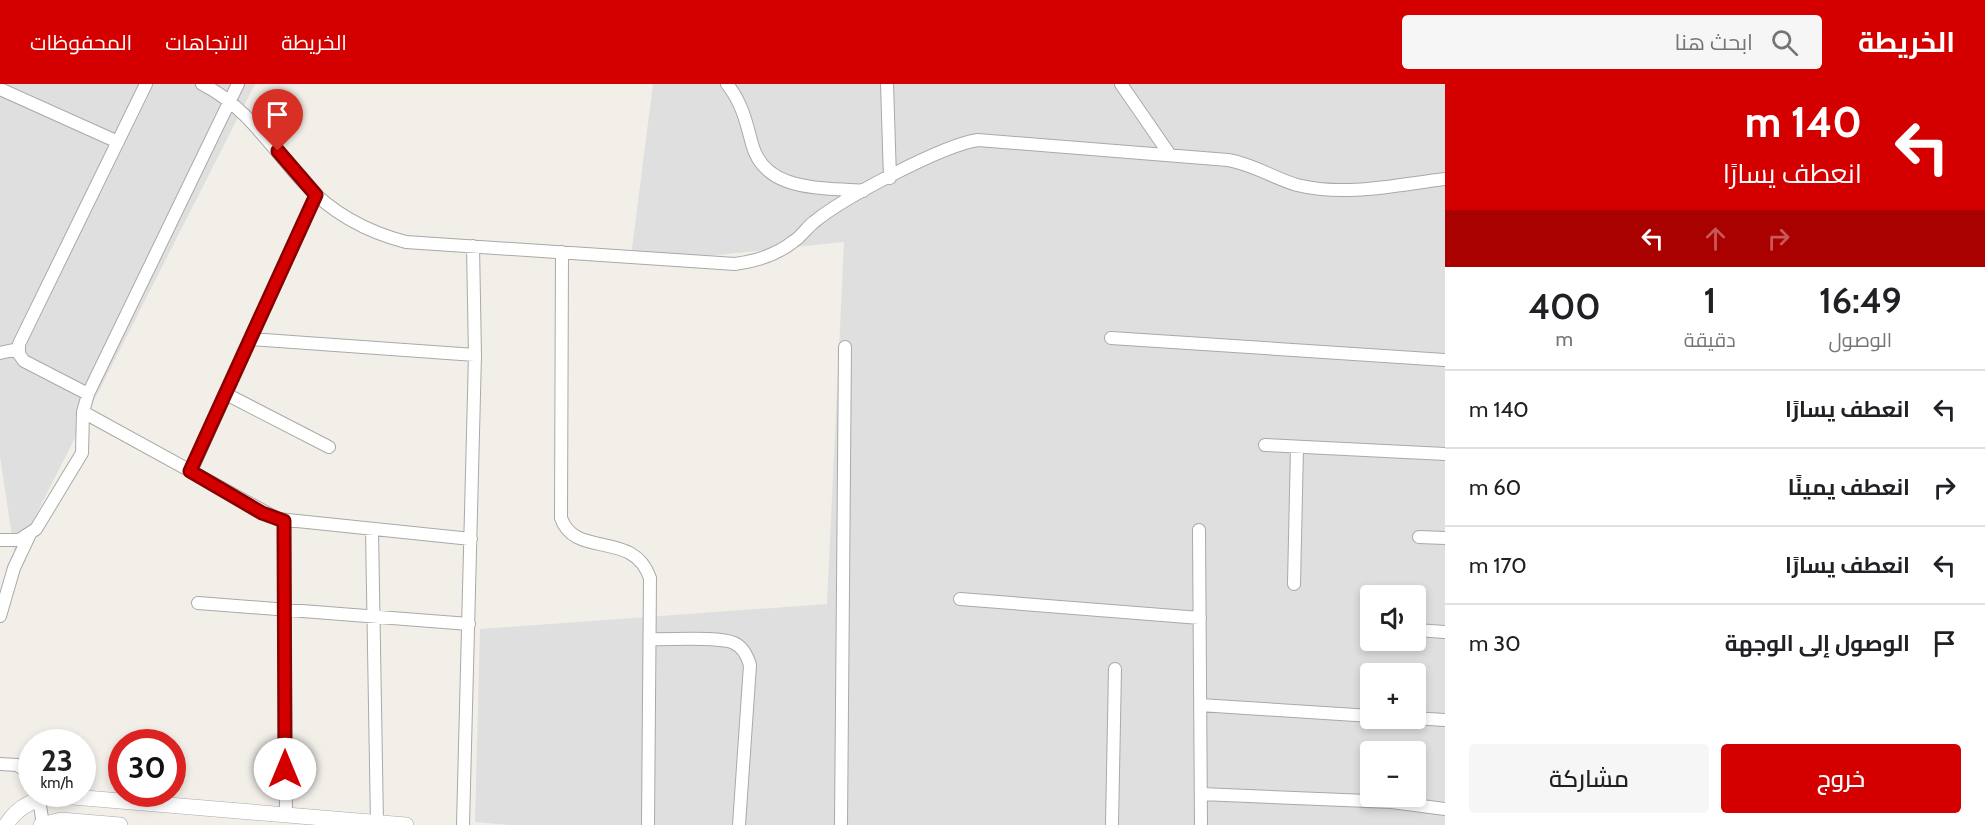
<!DOCTYPE html>
<html lang="ar">
<head>
<meta charset="utf-8">
<style>
  :root { --surface:#fff; --page:#f6f6f6; --text:#202124; --muted:#757577; --line:#e0e0e0; --accent:#d40000 }
  body { margin:0; font-family:Cabin,Cairo,sans-serif; background:var(--page); color:var(--text); direction:rtl; height:100vh; display:flex; flex-direction:column; font-size:22px; white-space:nowrap }
  * { box-sizing:border-box; margin:0 }
  p { font-size:20px; color:var(--muted) }
  .icon { flex:none; width:33px; height:33px; fill:none; stroke:currentColor; stroke-width:2; stroke-linecap:round; stroke-linejoin:round }
  .map { position:relative; flex:1; overflow:hidden; direction:ltr }
  .panel { display:flex; flex-direction:column; background:var(--surface); width:540px }
  .panel>* { flex:none }
  .banner { background:#d40000; color:#fff; overflow:hidden }
  .fabs { position:absolute; left:1360px; top:501px; display:grid; gap:12px }
  .fabs a { display:grid; place-items:center; width:66px; height:66px; border-radius:6px; background:var(--surface); box-shadow:0 3px 9px #0003; font-size:30px }
  .speed { position:absolute; left:18px; top:645px; display:flex; gap:12px; font-size:30px; font-weight:700; text-align:center }
  .speed>* { display:grid; place-content:center; width:78px; height:78px; border-radius:50%; background:var(--surface); box-shadow:0 3px 9px #0003; line-height:1 }
  .speed small { font-size:15px; font-weight:400 }
  .speed .limit { border:9px solid #d22; background:#fff; color:#111 }
  .pin { position:absolute; display:grid; place-items:center; width:51px; height:51px; color:#fff; margin:-62px -26px; border-radius:50% 50% 50% 0; rotate:-45deg; box-shadow:0 0 6px #0007 }
  .pin .icon { rotate:45deg }
  .me { position:absolute; width:66px; margin:-33px; rotate:0deg; stroke-linejoin:round; filter:drop-shadow(0 0 4px #0008) }
  .turn { display:flex; align-items:center; gap:21px; height:126px; padding:0 24px; font-size:27px }
  .turn .icon { width:78px; height:78px; stroke-width:2.5 }
  .turn b { display:block; font-size:42px; line-height:51px }
  .lanes { display:flex; align-items:center; height:57px; padding:0 24px; background:#0003; justify-content:center; gap:30px; direction:ltr }
  .lanes .off { opacity:.35 }
  .eta { display:flex; justify-content:space-evenly; align-items:center; height:102px; text-align:center }
  .eta b { font-size:36px; font-weight:600; line-height:42px }
  .cta { display:flex; gap:12px; margin-top:auto; padding:12px 24px }
  .cta a { flex:1; height:69px; border-radius:6px; background:var(--accent); color:#fff; font-size:24px; font-weight:600; line-height:69px; text-align:center }
  .cta a+a { background:var(--page); color:var(--text) }
  ul { padding:0; list-style:none }
  li { display:flex; align-items:center; gap:18px; height:78px; padding:0 24px; border-top:2px solid var(--line) }
  li div { flex:1 }
  li b { display:block; font-size:22px }
  li em { font-style:normal }
  header { display:flex; align-items:center; gap:36px; box-sizing:border-box; height:84px; padding:0 30px; background:var(--accent); color:#fff }
  header strong { font-size:28px }
  nav { display:flex; gap:33px; margin-inline-start:auto; font-size:21px }
  .search { width:420px; height:54px; background:var(--page); display:flex; align-items:center; gap:15px; box-sizing:border-box; padding:0 21px; border-radius:6px; color:var(--muted); font-size:22px }
  main { display:flex; flex:1; min-height:0 }
  .map>svg:first-child { display:block }
</style>
</head>
<body>
<header>
<strong>الخريطة</strong>
<div class="search"><svg class="icon" aria-label="search" viewBox="0 0 24 24"><circle cx="10" cy="10" r="6"/><path d="M15 15l6 6"/></svg>ابحث هنا</div>
<nav><a>الخريطة</a><a>الاتجاهات</a><a>المحفوظات</a></nav>
</header>
<main>
<section class="panel">
<div class="banner">
<div class="turn"><svg class="icon" aria-label="left" viewBox="0 0 24 24"><path d="M17 20v-9H6M10 6l-5 5 5 5"/></svg><div><b>140 m</b>انعطف يسارًا</div></div>
<div class="lanes"><svg class="icon" aria-label="left" viewBox="0 0 24 24"><path d="M17 20v-9H6M10 6l-5 5 5 5"/></svg><svg class="icon off" aria-label="ahead" viewBox="0 0 24 24"><path d="M12 20V5M6 11l6-6 6 6"/></svg><svg class="icon off" aria-label="right" viewBox="0 0 24 24"><path d="M7 20v-9h11M14 6l5 5-5 5"/></svg></div>
</div>
<div class="eta">
<div><b>16:49</b><p>الوصول</p></div>
<div><b>1</b><p>دقيقة</p></div>
<div><b>400</b><p>m</p></div>
</div>
<ul>
<li><svg class="icon" aria-label="left" viewBox="0 0 24 24"><path d="M17 20v-9H6M10 6l-5 5 5 5"/></svg><div><b>انعطف يسارًا</b></div><em>140 m</em></li>
<li><svg class="icon" aria-label="right" viewBox="0 0 24 24"><path d="M7 20v-9h11M14 6l5 5-5 5"/></svg><div><b>انعطف يمينًا</b></div><em>60 m</em></li>
<li><svg class="icon" aria-label="left" viewBox="0 0 24 24"><path d="M17 20v-9H6M10 6l-5 5 5 5"/></svg><div><b>انعطف يسارًا</b></div><em>170 m</em></li>
<li><svg class="icon" aria-label="arrive" viewBox="0 0 24 24"><path d="M6 21V4h12l-3 4 3 4H6"/></svg><div><b>الوصول إلى الوجهة</b></div><em>30 m</em></li>
</ul>
<div class="cta"><a>خروج</a><a>مشاركة</a></div>
</section>
<div class="map">
<svg width="1445" height="741" viewBox="0 0 1445 741">
  <rect width="100%" height="100%" fill="#f2efe9"/>
  <!-- residential -->
  <path fill="#e0dfdf" fill-rule="evenodd" d="M0,0H255L15,472L0,373Z
    M653,0H1445V741H510L475,738L480,545L827,520L844,158L630,180ZM1371,512H1416V556H1371ZM1371,590H1416V634H1371ZM1371,668H1416V712H1371Z"/>
  <g fill="none" stroke-linecap="round" stroke-linejoin="round">
    <!-- minor casing -->
    <g stroke="#a9a9a9" stroke-width="14">
      <path id="minor" d="M202,0C246,22 271,63 304,99C332,129 367,148 406,158L735,180C757,177 777,171 794,157C802,152 807,143 814,138C843,114 943,61 978,56L1228,76C1253,80 1273,94 1297,101C1346,113 1396,101 1445,95
        M727,0C742,19 746,37 752,60C765,109 823,103 863,107
        M887,0L890,94
        M1121,0L1170,71
        M0,5L118,58
        M562,168L561,434C575,475 633,445 650,494L648,741
        M1111,254L1445,276
        M251,255L475,271
        M0,269L18,265
        M88,310L24,277L19,270V260L146,0
        M226,310L329,363
        M83,328L278,435L471,455
        M1265,361L1445,370
        M191,387L316,111
        M284,437L286,731
        M372,446L377,739
        M1199,446L1201,741
        M1419,453L1445,454
        M0,456H19L36,445L82,369L83,328L88,310L238,0
        M1294,500L1297,363
        M960,515L1200,534
        M198,519L469,540
        M0,532L14,484L30,450
        M1416,546L1445,548
        M650,555C669,556 718,552 734,559C743,563 747,571 750,581L739,741
        M1200,621L1371,632
        M1413,634L1445,636
        M0,680L17,681L32,691
        M38,710L43,740
        M1201,710L1392,718L1445,725
        M463,741L475,271L473,162
        M841,741L845,263
        M1112,741L1115,585"/>
    </g>
    <!-- tertiary casing -->
    <g stroke="#a9a9a9" stroke-width="16">
      <path id="tertiary" d="M6,741C18,721 38,713 61,712L406,741
        M41,741L61,736L120,741"/>
    </g>
    <!-- minor -->
    <use href="#minor" stroke="#fff" stroke-width="12"/>
    <!-- tertiary -->
    <use href="#tertiary" stroke="#fff" stroke-width="15"/>
  </g>
  <g fill="none" stroke-linecap="round" stroke-linejoin="round">
    <!-- route casing -->
    <g stroke="#8a0000" stroke-width="15">
      <path id="route" d="M278,67L316,111L190,387L262,429L284,437L285,685"/>
    </g>
    <!-- route -->
    <use href="#route" stroke="#d40000" stroke-width="10"/>
  </g>
</svg>
<div class="fabs">
<a><svg class="icon" aria-label="sound" viewBox="0 0 24 24"><path d="M4 9h4l5-4v14l-5-4H4zM17 9q2 3 0 6"/></svg></a>
<a>+</a>
<a>−</a>
</div>
<div class="speed"><div>23<small>km/h</small></div><div class="limit">30</div></div>
<div class="pin" style="left:278px;top:67px;background:#d93025"><svg class="icon" aria-label="arrive" viewBox="0 0 24 24"><path d="M6 21V4h12l-3 4 3 4H6"/></svg></div>
<svg class="me" style="left:285px;top:685px" viewBox="-20 -20 40 40"><circle r="19" fill="#fff"/><path d="M0-13L10 11 0 6-10 11z" fill="#d40000"/></svg>
</div>
</main>
</body>
</html>
